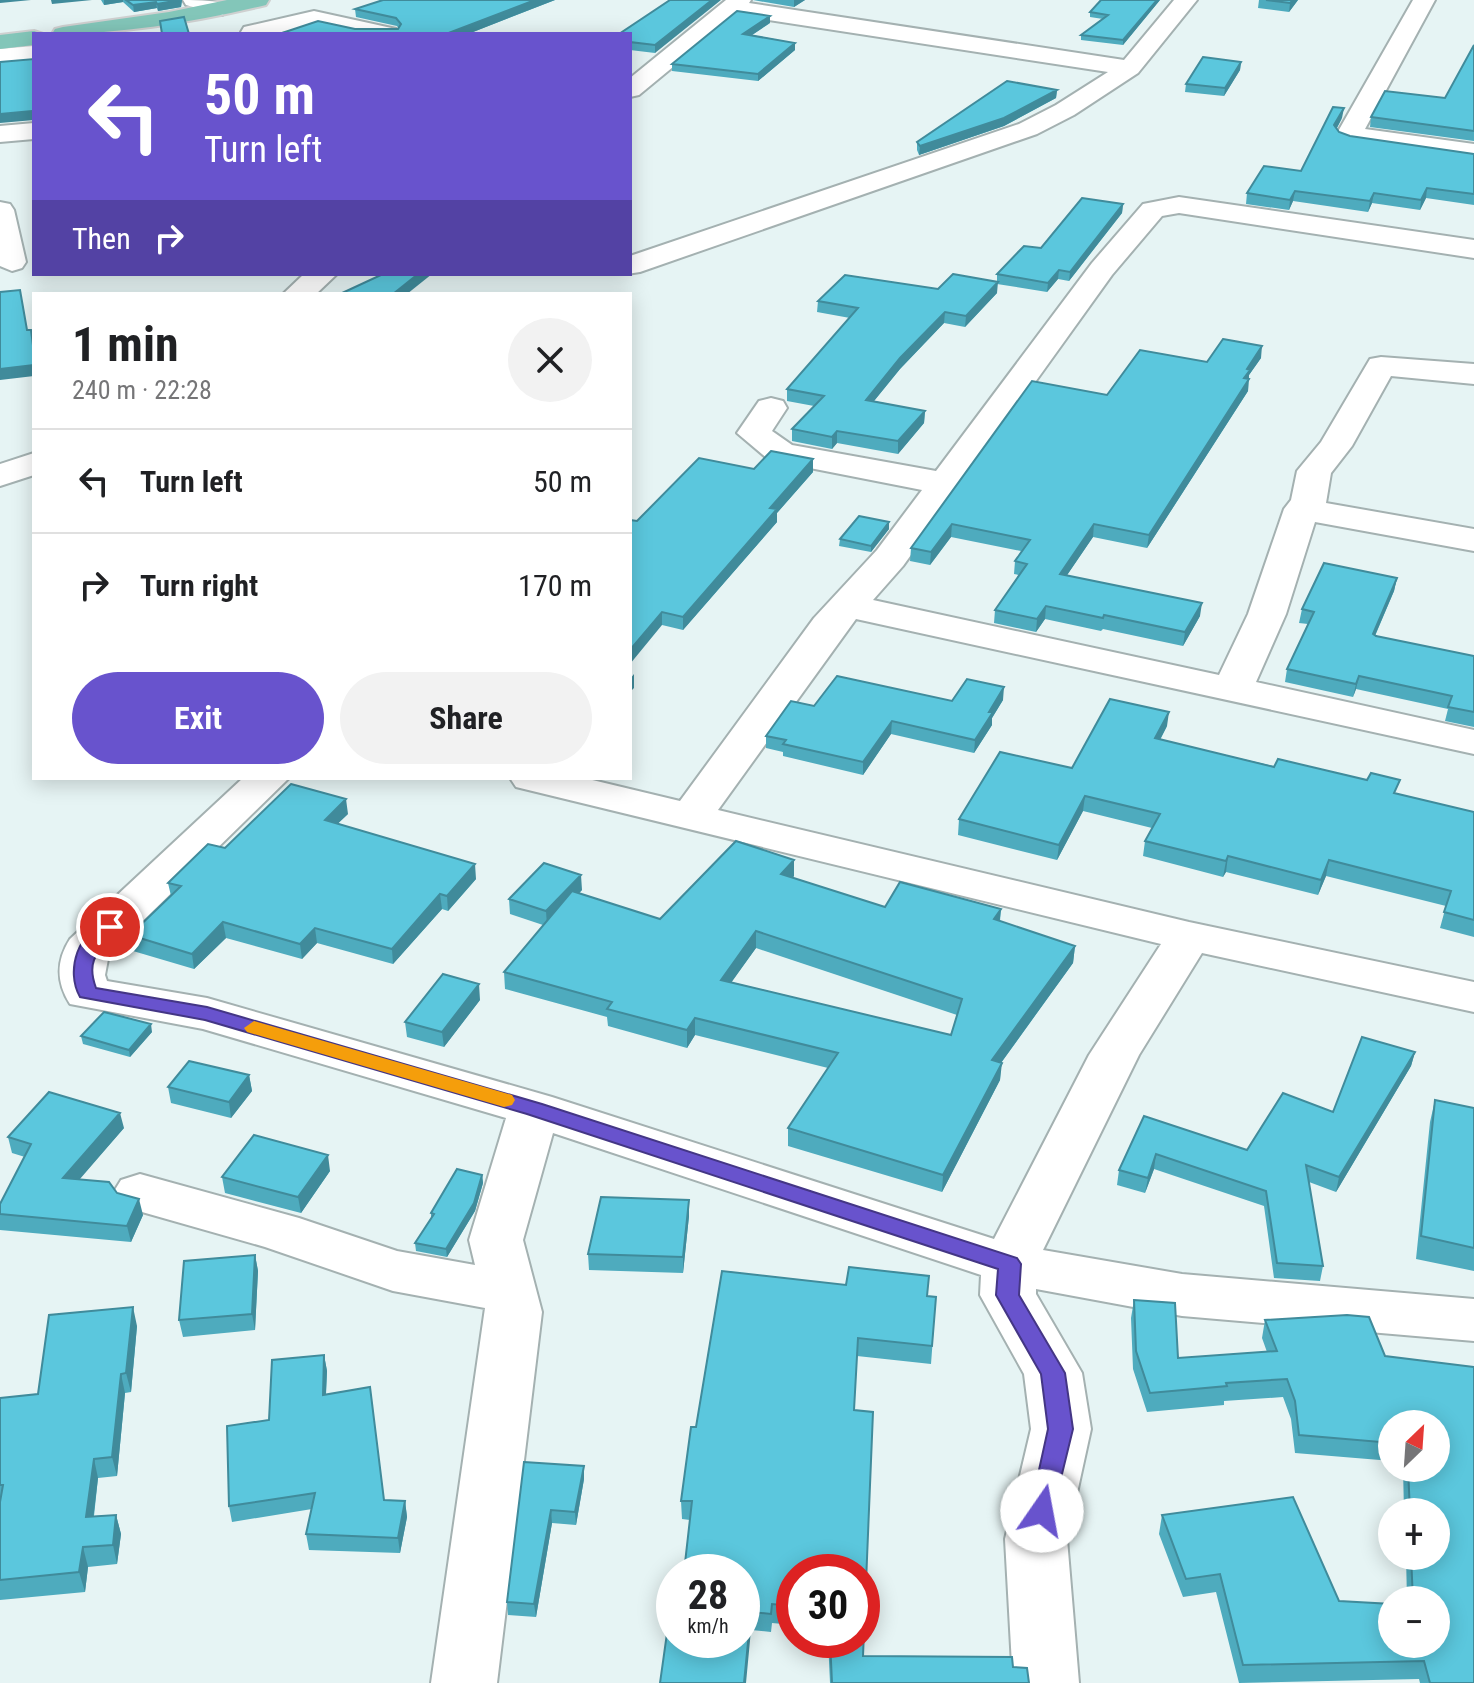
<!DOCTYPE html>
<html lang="en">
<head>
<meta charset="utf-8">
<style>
  :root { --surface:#fff; --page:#f2f2f2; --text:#202124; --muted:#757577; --line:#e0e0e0; --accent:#6853cd }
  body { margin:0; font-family:"Roboto Condensed",sans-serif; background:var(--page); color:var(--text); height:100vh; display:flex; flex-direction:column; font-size:30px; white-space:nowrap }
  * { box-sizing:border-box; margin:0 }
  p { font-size:26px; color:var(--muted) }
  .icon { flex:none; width:44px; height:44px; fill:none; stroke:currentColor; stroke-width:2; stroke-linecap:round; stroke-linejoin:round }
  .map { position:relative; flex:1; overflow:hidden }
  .sheet { position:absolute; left:32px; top:292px; width:600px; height:488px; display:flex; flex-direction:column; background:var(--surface); border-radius:0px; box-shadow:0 4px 20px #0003 }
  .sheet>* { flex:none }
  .guide { position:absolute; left:32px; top:32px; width:600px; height:244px; border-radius:0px; box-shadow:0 4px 20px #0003; background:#6853cd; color:#fff; overflow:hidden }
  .needle { width:52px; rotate:25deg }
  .controls { position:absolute; left:1378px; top:1410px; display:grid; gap:16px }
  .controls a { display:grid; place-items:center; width:72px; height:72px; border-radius:50%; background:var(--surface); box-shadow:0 4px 20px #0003; font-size:40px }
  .speed { position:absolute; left:656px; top:1554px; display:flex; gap:16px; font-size:40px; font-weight:700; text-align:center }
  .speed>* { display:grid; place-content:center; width:104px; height:104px; border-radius:50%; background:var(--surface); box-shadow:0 4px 20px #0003; line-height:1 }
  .speed small { font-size:20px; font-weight:400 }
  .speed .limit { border:12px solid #d22; background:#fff; color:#111 }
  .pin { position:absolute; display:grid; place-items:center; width:68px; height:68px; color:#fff; margin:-34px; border:4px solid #fff; border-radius:50%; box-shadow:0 2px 8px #0007 }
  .me { position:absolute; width:88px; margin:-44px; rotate:12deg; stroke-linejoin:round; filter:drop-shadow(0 0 6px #0008) }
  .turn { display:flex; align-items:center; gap:28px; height:168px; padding:0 40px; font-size:36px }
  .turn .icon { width:104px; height:104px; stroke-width:2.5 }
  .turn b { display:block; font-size:56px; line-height:68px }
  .then { display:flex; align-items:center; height:76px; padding:0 40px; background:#0003; gap:16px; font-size:30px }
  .round { display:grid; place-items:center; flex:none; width:84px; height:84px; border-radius:42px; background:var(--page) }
  .summary { display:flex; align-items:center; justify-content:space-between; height:136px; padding:0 40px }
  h1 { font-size:48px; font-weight:700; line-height:60px }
  .primary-button { display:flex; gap:16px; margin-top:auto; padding:16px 40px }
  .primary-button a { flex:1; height:92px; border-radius:48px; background:var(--accent); color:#fff; font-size:32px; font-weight:700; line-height:92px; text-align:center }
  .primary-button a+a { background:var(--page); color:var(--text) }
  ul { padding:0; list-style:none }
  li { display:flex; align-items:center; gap:24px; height:104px; padding:0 40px; border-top:2px solid var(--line) }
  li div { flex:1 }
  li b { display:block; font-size:30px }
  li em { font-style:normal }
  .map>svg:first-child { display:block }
</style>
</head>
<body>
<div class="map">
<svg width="1474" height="1683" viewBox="0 0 1474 1683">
  <rect width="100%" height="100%" fill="#e6f4f4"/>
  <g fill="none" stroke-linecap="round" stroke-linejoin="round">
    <!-- minor casing -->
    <g stroke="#a4b1b1" stroke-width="4">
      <path id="minor" d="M183,0C199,0 221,0 233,8L222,15L186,5Z
        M726,0H751L749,3L1124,60L1174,0H1197L1138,73L1074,115L1037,134L640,272L627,274H630V256L1019,124L1056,105L1108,72L736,15L639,95L630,97V78Z
        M1413,0H1435L1365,129L1474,144V160L1349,143L1340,140L1336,135Z
        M314,11L396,29L399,34H356L314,25L273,34L241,32L244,27Z
        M34,46V60L0,63V49Z
        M34,123V139L0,142V126Z
        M1179,197L1474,240V258L1179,213L1162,216L1112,275L903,566L873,600L1219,675L1248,614L1284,509L1291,500L1297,471L1321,442L1370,359L1381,357L1474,364V384L1391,376L1352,446L1331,473L1326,503L1474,529V551L1315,522L1286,614L1256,682L1474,730V754L856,619L718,810L1189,922L1474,982V1012L1202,953L1139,1055L1043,1250L1182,1274L1474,1299V1341L1182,1316L1036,1289V1294L1082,1373L1091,1429L1067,1539L1079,1683H1013L1005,1539L1031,1429L1024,1374L980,1295L981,1275L553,1133L523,1240L542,1312L497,1683H431L485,1308L393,1291L265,1247L121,1206L113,1193L121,1180L140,1174L299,1218L397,1251L475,1265L469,1240L506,1118L203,1029L70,1004C56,982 56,961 70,939L243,778H289L109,954L105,975L107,981L207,998L552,1097L994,1239L1089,1055L1161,944L516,787L510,778H584L680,801L814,618L877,550L922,490L769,460L737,433L759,401L771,398L783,401L787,408L772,431L792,445L936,471L1092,263L1143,204Z
        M0,202L10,204L14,210L26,262L22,268L12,271L0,266Z
        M304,274H337L316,294H283Z
        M34,453V475L0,486V464Z"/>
    </g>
    <!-- major casing -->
    <g stroke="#cfd0d0" stroke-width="4">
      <path id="major" d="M227,0H269L266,5C195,22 125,34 52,34L55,29L63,27L169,12Z
        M34,31L43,34H34V45L0,49V35Z"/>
    </g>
    <!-- minor -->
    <use href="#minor" fill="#fff" fill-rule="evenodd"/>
    <!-- major -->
    <use href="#major" fill="#83c6b9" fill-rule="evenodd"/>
  </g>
  <!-- wall -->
  <path fill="#4eabbe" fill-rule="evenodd" d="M101,0H182L181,7L158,11L157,8L134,12L123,2L104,5Z
    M383,0H555L468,34L355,29H399L397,26L356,17L355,9Z
    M670,0L655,53L630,50V34Z
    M753,0H805L794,7Z
    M1160,0L1123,45L1081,40V35L1103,19L1090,17V12Z
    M1259,0H1298L1289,12L1258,8Z
    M770,23L752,35L795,43V50L758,81L672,71V64Z
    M1474,45V141L1370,127L1371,117L1445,98Z
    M1241,62L1240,70L1224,96L1185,92L1186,84Z
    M1057,90L1056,98L1004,126L919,155L917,150V142Z
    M1342,118L1337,128L1339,132L1350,136L1474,154V205L1426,198L1420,210L1372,203L1368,212L1293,201L1289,210L1246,204L1247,193L1301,171Z
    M1123,204L1122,213L1069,281L1058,279L1047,292L997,284V293L965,327L944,323L900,369L874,401L925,411L924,423L898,454L837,443L832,449L792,441V429L814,406L787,401V389L850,318L817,312L818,301L938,289L997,281V274L1041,248Z
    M1261,358L1249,375L1248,391L1147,548L1093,537L1067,575L1200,616L1183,646L1103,629L1101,631L1045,619L1036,632L994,623L995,610L1019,575L1014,574L1015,561L1021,551L951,537L930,565L910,561L911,548L1107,395L1207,362Z
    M813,459V472L777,513V522L683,630L662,625L637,521L754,469Z
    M889,522V529L871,552L839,546L840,539Z
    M1397,578L1394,591L1375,636L1474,656V727L1445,721L1448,709L1356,689L1353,697L1285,682L1287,669L1308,624L1299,623L1302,609Z
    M1003,700L992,718V725L974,753L891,734L863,775L783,756V752L766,748V736L814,706Z
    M1167,726L1160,740L1474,812V937L1440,928L1446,906L1326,876L1318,895L1226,872L1223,877L1143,856L1145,841L1152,828L1083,811L1057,860L958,835L959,819Z
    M348,814L338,823L476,879L448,911L442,909L393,964L317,943L302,959L226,938L194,969L133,951L130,935L171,896L168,883L225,848Z
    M794,860V876L792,878L885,907L1001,909L1000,921L1075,946L1073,963L1001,1063L1000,1080L942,1192L788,1146V1128L828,1068L695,1035L687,1048L608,1026L607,1017L505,989L504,972L543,925L510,914L509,899L582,890L579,893L660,919ZM756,948L957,1015L951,1035L731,982Z
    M480,1000L444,1047L407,1037L405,1022Z
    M152,1032L130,1057L83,1044L81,1036Z
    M1415,1052L1411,1066L1336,1192L1309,1182L1323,1266L1320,1281L1274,1278L1264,1206L1154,1169L1145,1193L1117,1185L1119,1170L1144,1116L1247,1150L1333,1112Z
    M249,1075L252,1091L231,1118L171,1103L168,1087Z
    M1435,1100L1474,1108V1271L1416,1259L1430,1122Z
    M124,1128L79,1179L117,1193L143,1215L131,1242L0,1230V1204L25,1157L12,1153L8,1137Z
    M330,1171L301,1213L225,1193L222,1177Z
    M482,1175L483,1183L475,1211L447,1257L416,1251L415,1243L431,1219V1213Z
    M689,1200V1216L683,1273L589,1270L588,1254Z
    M255,1255L258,1271L255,1330L183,1337L179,1320Z
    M928,1296L936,1297L931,1364L857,1356L854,1410L863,1656L1013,1667L1029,1683H830L828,1640H862L794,1572V1625L772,1623L771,1632L751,1630L742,1640L690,1520L682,1519L681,1501L696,1427Z
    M1134,1300L1175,1303L1178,1358L1267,1352L1262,1338L1265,1320L1347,1315L1369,1317L1385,1356L1474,1367V1683H1420L1419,1679L1239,1683L1216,1592L1183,1597L1159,1534L1162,1515L1293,1497L1339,1601L1392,1604V1644H1436V1600H1407L1406,1556H1436V1512H1404L1403,1468H1436V1424H1392V1461L1295,1453L1291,1419L1283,1397L1224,1401V1405L1147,1412L1133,1369L1131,1318Z
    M137,1326L131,1392L125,1393L117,1476L98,1478L94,1516L116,1515L121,1534L117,1564L88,1567L85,1592L0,1600V1398L38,1394Z
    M324,1355L327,1371L326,1395L384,1500L405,1501L407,1517L400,1553L309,1550L306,1534L312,1509L232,1522L229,1506L269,1420Z
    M524,1462L584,1466V1479L576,1525L552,1523L536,1617L508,1615L507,1602Z"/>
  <!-- shaded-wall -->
  <path fill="#408b9b" d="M0,0H31L0,3Z
    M51,0H92L52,4Z
    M104,0H123V2L104,5Z
    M182,0L181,7L158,11L157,4Z
    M535,0H555L468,34H446Z
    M712,0H721L655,53V45Z
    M794,0H805L794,7Z
    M1157,0H1160L1123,45V40Z
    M1293,0H1298L1289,12L1290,3Z
    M156,2L157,8L134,12L133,5Z
    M770,16V23L743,41V34Z
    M795,43V50L758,81V74Z
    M1241,62L1240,70L1224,96L1225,88Z
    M1057,90L1056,98L1004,126L919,155L920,146Z
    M1344,108L1342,118L1333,135L1334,125Z
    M32,111L34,120L0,123V114Z
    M1427,188L1426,198L1420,210L1421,200Z
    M1295,191L1293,201L1289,210L1290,200Z
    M1374,193L1372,203L1368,212L1370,201Z
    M1123,204L1122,213L1069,281L1070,272Z
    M1059,270L1058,279L1047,292L1048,283Z
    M418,274H432L407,294H393Z
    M998,282L997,293L965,327L966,316Z
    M945,312L944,323L900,369L865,412L866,400L900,358Z
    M1262,346L1261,358L1249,375L1248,391L1147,548L1149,535L1247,369Z
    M34,365V376L0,380V369Z
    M925,411L924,423L898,454V441Z
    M837,431V443L832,449V437Z
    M813,459V472L777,513V522L683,630V617L770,508Z
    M889,522V529L871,552V546Z
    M952,524L951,537L930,565L931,552Z
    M1094,524L1093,537L1059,587L1060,574Z
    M1397,578L1394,591L1370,647L1373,634Z
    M1202,603L1200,616L1183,646L1185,632Z
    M1046,606L1045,619L1036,632L1037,619Z
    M662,612V625L630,664V650Z
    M634,674V688L630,692V679Z
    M1359,676L1356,689L1353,697L1356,684Z
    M1004,687L1003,700L992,718V725L974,753L975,740L989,712Z
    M1169,712L1167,726L1153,753L1155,738Z
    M892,721L891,734L863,775V762Z
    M1085,796L1083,811L1057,860L1059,845Z
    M346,799L348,814L327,834L325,820Z
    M1228,856L1226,872L1223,877L1226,861Z
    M794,860V876L781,891V874Z
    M1329,860L1326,876L1318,895L1321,880Z
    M475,864L476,879L448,911L447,896Z
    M581,875L582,890L547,926L546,911Z
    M440,894L442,909L393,964L392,949Z
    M1001,909L999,926L994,919Z
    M223,922L226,938L194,969L192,954Z
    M315,928L317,943L302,959L300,944Z
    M756,931V948L721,997V980Z
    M1075,946L1073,963L990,1078L992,1060Z
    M479,984L480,1000L444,1047L442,1032Z
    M695,1018V1035L687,1048V1030Z
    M151,1024L152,1032L130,1057L129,1050Z
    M1415,1052L1411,1066L1336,1192L1339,1177Z
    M1002,1063L1000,1080L942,1192L943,1175Z
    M249,1075L252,1091L231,1118L229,1102Z
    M120,1113L124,1128L67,1194L63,1178Z
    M1156,1154L1154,1169L1145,1193L1148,1178Z
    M328,1155L330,1171L301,1213L298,1197Z
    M482,1175L483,1183L475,1211L447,1257L446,1249Z
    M139,1199L143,1215L131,1242L127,1226Z
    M689,1200V1216L683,1273V1257Z
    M255,1255L258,1271L255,1330L252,1314Z
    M133,1307L137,1326L131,1392L126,1373Z
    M324,1355L327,1371L325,1411L323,1395Z
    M121,1374L125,1393L117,1476L112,1457Z
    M94,1459L98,1478L91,1537L86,1517Z
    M584,1466V1479L576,1525L575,1512Z
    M405,1501L407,1517L400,1553L398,1538Z
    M551,1510L552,1523L536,1617L534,1604Z
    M116,1515L121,1534L117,1564L113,1545Z
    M83,1547L88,1567L85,1592L79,1572Z
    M751,1612V1630L746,1683H744Z"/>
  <!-- building -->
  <path fill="#5bc7dd" stroke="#408b9b" stroke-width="2" fill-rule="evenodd" d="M126,0H180L157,4L156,2L133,5Z
    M383,0H535L446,34H279L318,21L355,29H398L401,24L396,18L355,9Z
    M670,0H712L655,45L630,42V34H619Z
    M1101,0H1157L1123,40L1081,35L1108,15L1090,12Z
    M1266,0H1293L1290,3Z
    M737,11L770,16L743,34L795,43L758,74L672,64Z
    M184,17L189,34H162L160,21Z
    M1474,45V131L1371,117L1385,91L1445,98Z
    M1203,57L1241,62L1225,88L1186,84Z
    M34,59V113L32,111L0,114V62Z
    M1007,81L1057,90L1004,118L920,146L917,142Z
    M1333,107L1344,108L1334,125L1339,132L1350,136L1474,154V194L1427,188L1421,200L1374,193L1370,201L1295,191L1290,200L1247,193L1264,166L1301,171Z
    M1082,198L1123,204L1070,272L1059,270L1048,283L997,274L1024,246L1041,248Z
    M383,274H418L393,294H340Z
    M953,274L998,282L966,316L945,312L900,358L866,400L925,411L898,441L837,431L832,437L792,429L824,396L787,389L858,308L818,301L845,275L938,289Z
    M20,290L27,330H31L34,353V365L0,369V292Z
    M1223,339L1262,346L1247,369L1250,370L1244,378L1249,379L1149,535L1094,524L1060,574L1202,603L1185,632L1104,615L1103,618L1046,606L1037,619L995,610L1027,564L1015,561L1030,540L952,524L931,552L911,548L1032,381L1107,395L1140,350L1207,362Z
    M771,451L813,459L770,508L777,509L683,617L662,612L630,650V520L637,521L699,458L754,469Z
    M859,516L889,522L871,546L840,539Z
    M1324,563L1397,578L1373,634L1376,636L1474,656V712L1448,707L1452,696L1359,676L1356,684L1287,669L1314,612L1302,609Z
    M837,676L952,701L967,679L1004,687L989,712H993L975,740L892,721L863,762L783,744L786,740L766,736L791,701L814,706Z
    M1110,699L1169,712L1155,738L1274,767L1278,759L1367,780L1371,773L1400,780L1394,793L1474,812V920L1444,912L1451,891L1329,860L1321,880L1228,856L1226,861L1145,841L1160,814L1085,796L1059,845L959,819L1000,752L1072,768Z
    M291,784L346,799L325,820L475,864L447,896L440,894L392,949L315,928L300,944L223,922L192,954L130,935L181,886L168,883L208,844L225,848Z
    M736,841L794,860L781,874L885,907L900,882L1001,909L994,919L1075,946L992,1060L1002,1063L943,1175L788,1128L838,1053L695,1018L687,1030L607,1009L612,1002L504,972L572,891L660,919ZM756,931L962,999L951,1035L721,980Z
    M544,863L581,875L546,911L509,899Z
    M443,974L479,984L442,1032L405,1022Z
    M104,1012L151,1024L129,1050L81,1036Z
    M1362,1037L1415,1052L1339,1177L1306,1165L1323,1266L1277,1263L1266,1191L1156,1154L1148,1178L1119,1170L1144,1116L1247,1150L1283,1093L1333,1112Z
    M189,1061L249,1075L229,1102L168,1087Z
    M49,1092L120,1113L63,1178L109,1182L117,1193L139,1199L127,1226L0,1214V1204L31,1144L8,1137Z
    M1435,1100L1474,1108V1248L1421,1236Z
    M254,1135L328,1155L298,1197L222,1177Z
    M457,1169L482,1175L474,1203L446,1249L415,1243L434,1214L431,1213Z
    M601,1197L689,1200L683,1257L588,1254Z
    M255,1255L252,1314L179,1320L184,1261Z
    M849,1267L929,1276L927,1296L936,1297L932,1346L858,1338L854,1410L873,1412L863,1656L1012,1657L1013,1667L1027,1668L1029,1683H832L830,1640H862V1572H794V1606L772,1604L771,1614L751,1612L744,1683H660L668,1626H674V1640H742V1572H684L692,1501H681L691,1427H696L722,1271L846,1285Z
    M1134,1300L1175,1303L1178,1358L1277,1351L1265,1320L1347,1315L1369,1317L1385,1356L1474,1367V1683H1430L1424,1661L1243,1665L1220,1574L1186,1579L1162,1515L1293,1497L1339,1601L1392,1604V1644H1436V1600H1413L1411,1556H1436V1512H1410L1408,1468H1436V1424H1392V1443L1299,1435L1295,1401L1287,1379L1226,1383L1227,1386L1150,1393L1136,1351Z
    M133,1307L126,1373L121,1374L112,1457L94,1459L86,1517L116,1515L113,1545L83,1547L79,1572L0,1580V1502L3,1485H0V1398L38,1394L49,1315Z
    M324,1355L323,1395L370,1387L384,1500L405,1501L398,1538L306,1534L315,1493L229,1506L227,1426L269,1420L272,1360Z
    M524,1462L584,1466L575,1512L551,1510L534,1604L507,1602Z"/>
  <!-- route -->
  <path fill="#6853cd" stroke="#443685" stroke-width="2" d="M110,921L120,927C103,949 84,956 96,988L207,1007L542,1104L1017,1258L1021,1264L1019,1295L1065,1373L1073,1429L1051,1519L1042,1522L1033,1519L1030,1511L1048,1429L1041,1374L996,1295L998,1269L527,1114L205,1020L80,997C65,971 78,929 110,921Z"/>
  <!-- slow -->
  <path fill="#f59e0b" d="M254,1021L512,1095L515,1100L512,1105L504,1107L247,1032L244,1028Z"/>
</svg>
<div class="controls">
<a><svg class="needle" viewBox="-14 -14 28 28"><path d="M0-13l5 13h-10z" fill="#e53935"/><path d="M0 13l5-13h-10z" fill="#757577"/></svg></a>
<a>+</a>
<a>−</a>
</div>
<div class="speed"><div>28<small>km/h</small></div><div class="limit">30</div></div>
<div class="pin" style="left:110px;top:927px;background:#d93025"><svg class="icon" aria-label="arrive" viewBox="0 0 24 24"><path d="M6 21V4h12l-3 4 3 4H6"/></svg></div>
<svg class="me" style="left:1042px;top:1511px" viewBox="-20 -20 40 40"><circle r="19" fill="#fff"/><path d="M0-13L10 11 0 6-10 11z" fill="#6853cd"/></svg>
<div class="guide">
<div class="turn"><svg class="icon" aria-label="left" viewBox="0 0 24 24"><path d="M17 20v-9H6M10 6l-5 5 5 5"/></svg><div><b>50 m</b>Turn left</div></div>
<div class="then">Then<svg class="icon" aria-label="right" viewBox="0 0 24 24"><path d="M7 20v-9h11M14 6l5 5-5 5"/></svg></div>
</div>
<section class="sheet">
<div class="summary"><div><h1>1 min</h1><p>240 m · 22:28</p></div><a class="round"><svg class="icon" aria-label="close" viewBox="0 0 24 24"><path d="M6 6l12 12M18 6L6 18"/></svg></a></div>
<ul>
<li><svg class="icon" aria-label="left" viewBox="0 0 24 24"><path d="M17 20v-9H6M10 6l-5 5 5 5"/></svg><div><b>Turn left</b></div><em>50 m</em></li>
<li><svg class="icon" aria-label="right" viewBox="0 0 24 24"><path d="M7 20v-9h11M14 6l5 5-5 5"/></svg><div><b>Turn right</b></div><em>170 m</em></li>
</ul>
<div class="primary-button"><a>Exit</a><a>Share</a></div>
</section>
</div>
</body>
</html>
